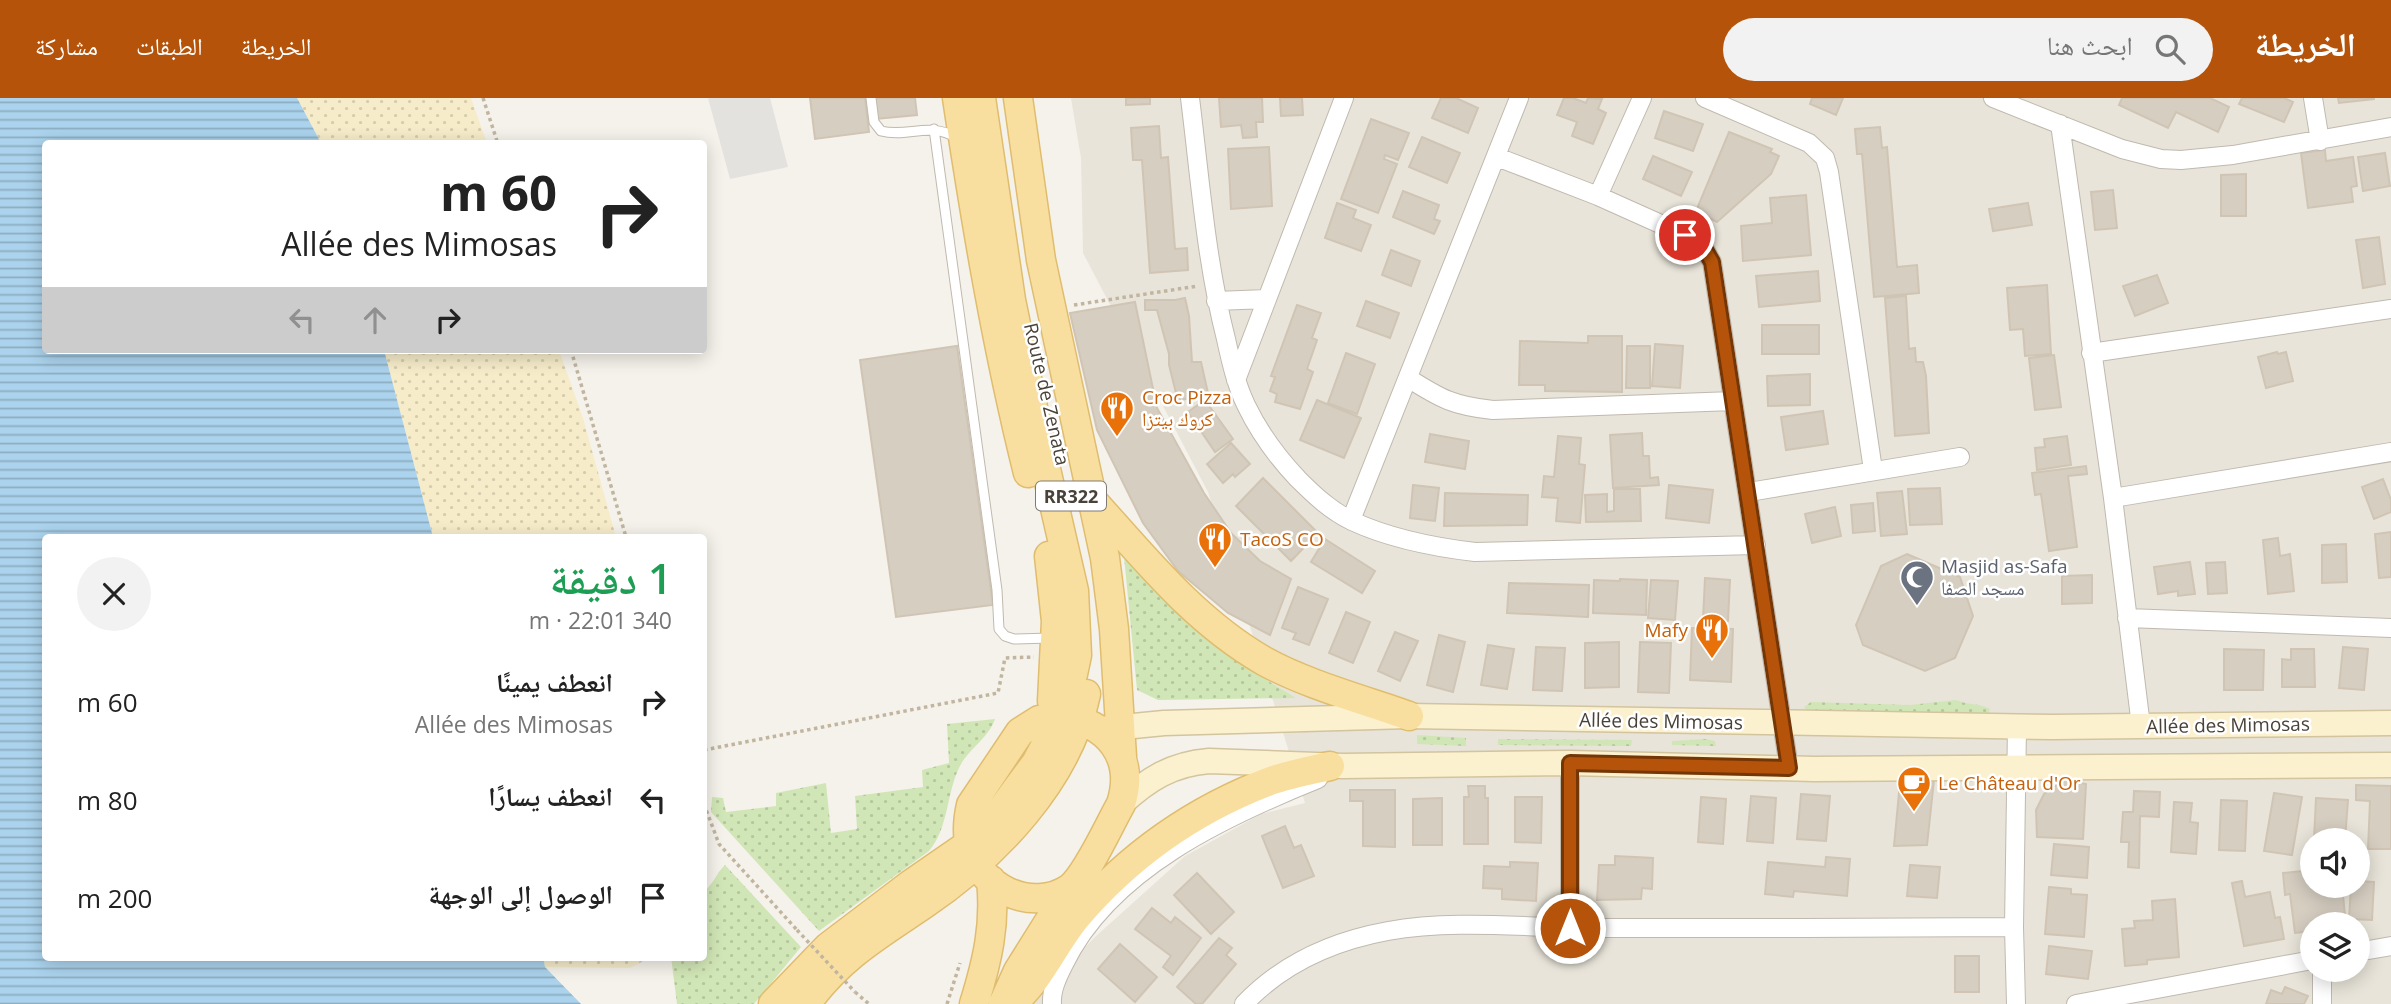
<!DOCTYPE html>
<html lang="ar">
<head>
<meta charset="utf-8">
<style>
  :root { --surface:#fff; --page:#f2f2f2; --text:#222; --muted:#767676; --accent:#b45309 }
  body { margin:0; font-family:"Open Sans","Noto Naskh Arabic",sans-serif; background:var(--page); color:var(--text); direction:rtl; height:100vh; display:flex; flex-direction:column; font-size:26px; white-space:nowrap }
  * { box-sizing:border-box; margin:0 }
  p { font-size:23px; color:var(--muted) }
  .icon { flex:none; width:38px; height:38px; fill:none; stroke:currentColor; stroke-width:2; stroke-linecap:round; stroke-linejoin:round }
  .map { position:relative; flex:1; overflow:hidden; direction:ltr }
  .side { position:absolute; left:42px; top:436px; width:665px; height:427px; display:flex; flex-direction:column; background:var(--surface); border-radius:7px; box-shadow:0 4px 18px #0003; direction:rtl }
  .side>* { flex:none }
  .top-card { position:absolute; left:42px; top:42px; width:665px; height:214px; border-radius:7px; box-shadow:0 4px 18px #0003; direction:rtl; background:#fff; color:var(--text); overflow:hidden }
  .fabs { position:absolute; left:2300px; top:730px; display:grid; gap:14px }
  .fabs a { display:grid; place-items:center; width:70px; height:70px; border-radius:50%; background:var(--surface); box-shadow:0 4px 18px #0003; font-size:35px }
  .pin { position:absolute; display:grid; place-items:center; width:60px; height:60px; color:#fff; margin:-30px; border:4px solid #fff; border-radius:50%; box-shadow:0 2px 7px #0007 }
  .me { position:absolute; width:77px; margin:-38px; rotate:0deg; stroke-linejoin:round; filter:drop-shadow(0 0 5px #0008) }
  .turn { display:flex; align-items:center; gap:24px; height:147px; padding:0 35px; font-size:32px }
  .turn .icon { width:91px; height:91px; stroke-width:2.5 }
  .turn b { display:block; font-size:49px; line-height:60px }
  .lanes { display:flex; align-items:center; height:66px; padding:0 35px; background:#0003; justify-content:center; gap:35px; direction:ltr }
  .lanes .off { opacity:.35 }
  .round { display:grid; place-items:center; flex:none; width:74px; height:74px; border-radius:37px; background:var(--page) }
  .overview { display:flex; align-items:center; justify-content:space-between; height:119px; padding:0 35px }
  h1 { font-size:42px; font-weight:600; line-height:52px; color:#1e9e55 }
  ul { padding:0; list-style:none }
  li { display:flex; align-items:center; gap:21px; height:98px; padding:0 35px }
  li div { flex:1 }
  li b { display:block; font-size:26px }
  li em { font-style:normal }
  header { display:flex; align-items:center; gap:42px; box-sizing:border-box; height:98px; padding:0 35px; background:var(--accent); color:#fff }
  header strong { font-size:33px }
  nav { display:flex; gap:38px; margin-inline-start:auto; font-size:24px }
  .search { width:490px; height:63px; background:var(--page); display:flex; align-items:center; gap:18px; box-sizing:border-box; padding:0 24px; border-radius:38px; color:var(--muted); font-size:26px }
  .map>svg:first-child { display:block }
</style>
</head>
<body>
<header>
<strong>الخريطة</strong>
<div class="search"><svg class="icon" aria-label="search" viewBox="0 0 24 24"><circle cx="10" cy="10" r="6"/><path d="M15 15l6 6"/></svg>ابحث هنا</div>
<nav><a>الخريطة</a><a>الطبقات</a><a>مشاركة</a></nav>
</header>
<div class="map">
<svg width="2391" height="906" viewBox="0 0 2391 906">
  <defs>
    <pattern id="grass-dots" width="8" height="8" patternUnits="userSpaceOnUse" patternTransform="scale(1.75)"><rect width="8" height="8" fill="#d1e6b6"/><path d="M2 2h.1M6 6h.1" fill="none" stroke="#b5c69d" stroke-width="1.8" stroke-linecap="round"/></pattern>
    <pattern id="sand-dots" width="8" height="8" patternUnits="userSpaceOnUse" patternTransform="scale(1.75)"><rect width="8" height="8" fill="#f6ecca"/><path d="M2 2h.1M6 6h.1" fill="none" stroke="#d4ccae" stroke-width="1.8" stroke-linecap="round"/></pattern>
    <pattern id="water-rules" width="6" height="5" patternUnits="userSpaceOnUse" patternTransform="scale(1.75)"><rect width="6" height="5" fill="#abd3ed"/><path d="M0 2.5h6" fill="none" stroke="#8dadc1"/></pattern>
  </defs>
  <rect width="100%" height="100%" fill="#f5f2eb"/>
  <!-- residential -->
  <path fill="#e8e4d9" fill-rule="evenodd" d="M1071,0H2391V906H1031L1095,839L1185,758L1261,716L1305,705L1208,394L1083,155L1081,60ZM2312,742H2357V788H2312ZM2312,826H2357V872H2312Z"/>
  <!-- grass -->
  <path fill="url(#grass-dots)" d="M1124,459L1194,526L1255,575L1296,600L1158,602L1137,592Z
    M1956,602C1967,607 1979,605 1990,611L1988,616L1811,620L1804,609L1811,604L1910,607Z
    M995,621C989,640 967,652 959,670C946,697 949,729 929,753L819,833L711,714L712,699L723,700L726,714L776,708V695L826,685L831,735L857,731L855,698L923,689L922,672L949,665L947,626Z
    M1417,637L1466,640V648L1417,646Z
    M1498,641L1632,642L1631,648L1498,647Z
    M1706,641L1715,643L1716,648L1672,647V643Z
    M725,767L801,849L754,906H677L671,859H704V793C714,786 716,775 725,767Z"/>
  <!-- sand -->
  <path fill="url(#sand-dots)" d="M297,0H471L487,45H321Z
    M384,252H559L583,320L616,439H433Z
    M543,859H651L630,870L545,869Z"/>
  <!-- parking -->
  <path fill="#e4e2df" d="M708,0H770L788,69L730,81Z"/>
  <!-- water -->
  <path fill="url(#water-rules)" d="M0,0H297L321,45L46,46V252H384L433,439H46V859H543L545,869L581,906H0Z"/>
  <!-- building -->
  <path fill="#d6cec1" stroke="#d0c5b4" stroke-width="2" d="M810,0H865L869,34L815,41Z
    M874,0H915L917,17L876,21Z
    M1126,0H1150V6L1126,7Z
    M1219,0H1262L1263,24H1256L1257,39L1243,40L1241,27L1221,29Z
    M1280,0H1302L1303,17L1281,18Z
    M1441,0H1456L1478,10L1468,35L1432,20Z
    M1564,0H1573L1586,5L1588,0L1602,1L1598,11L1606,15L1593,46L1572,38L1577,24L1557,17Z
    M1812,0H1843L1836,17L1810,6Z
    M2122,0H2210L2229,9L2218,34L2176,14L2168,30L2119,7Z
    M2242,0H2284L2293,4L2284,24L2239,6Z
    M2338,0H2374V1L2339,5Z
    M1664,13L1703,26L1693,53L1655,40Z
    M1371,21L1409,35L1398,62L1385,57L1384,61L1397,66L1378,115L1341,101Z
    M1159,28L1161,60L1168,59L1175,151L1187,150L1188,172L1150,175L1142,62H1133L1131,30Z
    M1880,29L1882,50L1887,49L1897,169L1917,167L1919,195L1874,199L1862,56H1857L1855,31Z
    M1729,34L1772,51L1770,54L1779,58L1771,76L1717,124L1696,113Z
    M1422,39L1460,55L1447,85L1409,69Z
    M1269,49L1272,108L1231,111L1228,51Z
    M2325,52L2326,63L2353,59L2357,88L2351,89L2353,104L2308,110L2301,55Z
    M2385,55L2390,88L2363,93L2358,59Z
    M1653,58L1692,74L1681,98L1643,81Z
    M2246,76V118H2221V77Z
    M2113,92L2117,130L2095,132L2091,94Z
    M1403,93L1439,107L1434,121L1440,123L1434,136L1393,119Z
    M1806,97L1811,157L1743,163L1741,128L1772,125L1770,100Z
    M1337,105L1356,112L1353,120L1371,127L1361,153L1325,140Z
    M2028,105L2032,127L1993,133L1989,111Z
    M2379,139L2385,186L2363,190L2356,142Z
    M1391,152L1420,163L1411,188L1382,177Z
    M1818,173L1820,203L1759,209L1756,178Z
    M2157,177L2168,205L2135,218L2123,188Z
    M2047,187L2051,256L2025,258L2023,231L2010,232L2007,190Z
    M1906,198L1909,251L1915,250L1916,264H1923L1926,278L1929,335L1895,338L1885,200Z
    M1185,200L1189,218L1192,264H1201L1208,295L1178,303L1169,267V256L1157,212H1145V202H1175Z
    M1366,203L1399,215L1390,240L1357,228Z
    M1135,204L1157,310L1204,395L1231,435L1260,463L1291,481L1270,537L1228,515L1178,473L1143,425L1097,332L1070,215Z
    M1297,207L1321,215L1312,240L1317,242L1307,271L1313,274L1300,311L1275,304L1277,296L1270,293L1275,279L1271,278Z
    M1762,227H1819V256H1762Z
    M1588,238H1622V294L1545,293V287H1519L1520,243L1588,245Z
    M1655,246L1683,248L1680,290L1652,288Z
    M957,248L993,507L896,519L860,262Z
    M1627,248H1650V290H1626Z
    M2277,254L2278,256L2286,254L2293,283L2266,290L2258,259Z
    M1346,255L1375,266L1357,316L1328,305Z
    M2054,257L2061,309L2035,312L2029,260Z
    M1810,276V307L1768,308L1767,278Z
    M1205,302L1233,341L1215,354L1188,314Z
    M1317,302L1361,320L1344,360L1300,342Z
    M1823,313L1828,346L1786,352L1781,319Z
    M1642,335L1643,358H1649L1650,380L1658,379L1659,387L1613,390L1610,337Z
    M1430,336L1469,343L1465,371L1425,364Z
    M1558,338L1581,340L1579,366L1585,367L1580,425L1556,423L1558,400L1542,399L1544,378L1554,379Z
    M2067,338L2071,367L2037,372L2035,350L2045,349L2044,341Z
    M1231,345L1250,366L1235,379L1233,376L1223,385L1207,366Z
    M2086,368L2087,376L2068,378L2077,449L2049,453L2041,396L2035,397L2032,375Z
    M1263,380L1318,435L1291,463L1236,408Z
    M2383,381L2391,402V414L2374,421L2362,389Z
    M1413,387L1439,390L1435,423L1410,420Z
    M1669,387L1713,392L1709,425L1666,420Z
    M1940,390L1942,426L1910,427L1908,391Z
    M1614,391H1640L1641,423L1586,424L1585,397L1607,396V414L1614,413Z
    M1902,393L1907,436L1881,438L1877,395Z
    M1445,395L1528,397L1527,427L1444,428Z
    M1873,405L1875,433L1853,435L1851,407Z
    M1835,409L1841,438L1812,445L1805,416Z
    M2391,434V479L2379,480L2375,436Z
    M2278,440L2280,458L2290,456L2294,493L2268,496L2263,442Z
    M1325,441L1375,473L1362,495L1311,464Z
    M2346,446L2347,484L2322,485V447Z
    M1907,456L1960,479L1973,518L1955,560L1925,573L1863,547L1856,527L1881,468Z
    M2190,464L2195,496L2178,498V493L2158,496L2154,469Z
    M2225,464L2227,495L2208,496L2206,465Z
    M2092,477V505L2062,506V478Z
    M1705,480L1730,482L1728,523L1703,521Z
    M1620,481L1647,482L1646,517L1593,515L1594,482L1620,483Z
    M1651,482L1678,483L1675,522L1648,520Z
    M1509,485L1589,487L1588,519L1507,515Z
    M1298,489L1328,501L1309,547L1293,541L1296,535L1282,530Z
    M1346,514L1370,524L1353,565L1329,555Z
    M1692,530L1733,531L1731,584L1690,582Z
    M1395,534L1418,543L1400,583L1378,573Z
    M1439,537L1465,544L1453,594L1427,587Z
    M1619,544V589L1585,590V545Z
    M1640,544L1671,545L1669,595L1638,594Z
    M1488,547L1514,551L1507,591L1481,587Z
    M1536,549L1565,550L1562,593L1533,592Z
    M2343,549L2368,551L2364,592L2339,590Z
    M2224,551L2264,552L2263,592H2224Z
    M2291,551H2314L2315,589H2282V561L2291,562Z
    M1934,682L1927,747L1894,748L1900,684Z
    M2064,682L2086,686L2083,741L2037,739L2036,712L2044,696Z
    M2356,687L2391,688V751H2368L2370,703L2356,702Z
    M1468,688H1485V700H1488V746H1464V699H1469Z
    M1350,692H1395V749L1363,748V703H1350Z
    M2134,693L2160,694L2159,719L2140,718L2139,770L2128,769L2129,744H2121L2123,714H2133Z
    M2274,695L2302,699L2292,757L2264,753Z
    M1801,696L1830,698L1826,743L1797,741Z
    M1751,698L1776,700L1773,745L1747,743Z
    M1515,699H1542L1541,745L1515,744Z
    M1701,699L1726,701L1723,746L1698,744Z
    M1442,700V747H1413V701Z
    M2316,700L2348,702L2345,742H2314Z
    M2221,702L2247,703L2245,753L2219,752Z
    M2174,704L2192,705L2190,724L2198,725L2196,756L2171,754Z
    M1285,728L1294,750L1301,747L1314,778L1283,790L1262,738Z
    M2054,746L2089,749L2087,780L2051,777Z
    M1615,758L1653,760L1652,791L1642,790L1641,801L1597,802L1599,767H1615Z
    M1826,759L1850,761L1847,798L1794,793L1793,799L1765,796L1768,764L1825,769Z
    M1510,764L1538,765L1536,803L1502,801V791L1483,790L1484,768L1510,769Z
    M1910,767L1940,769L1937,800L1907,798Z
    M2312,772V788H2342L2346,826H2312V833L2295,835L2290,796L2285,797L2283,775Z
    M1197,775L1234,814L1211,836L1174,797Z
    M2242,783L2245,799L2270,794L2275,820L2280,819L2284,841L2244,848L2232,785Z
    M2357,783L2374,784L2372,822L2349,821L2351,788H2357Z
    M2049,789L2071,791V796L2087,797L2084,839L2045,836Z
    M2175,801L2179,859L2147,862V866L2125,868L2122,831L2135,830L2134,823L2153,822L2152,803Z
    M1152,810L1171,825L1175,819L1201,840L1173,877L1163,869L1171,858L1135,831Z
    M1219,840L1232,850L1226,857L1236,866L1202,906H1196L1177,889Z
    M1120,846L1157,879L1135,904L1098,871Z
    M2049,848L2092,853L2088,881L2046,876Z
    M1955,858H1979V894H1955Z
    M2285,889L2308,898L2304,906H2266L2271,892L2282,896Z"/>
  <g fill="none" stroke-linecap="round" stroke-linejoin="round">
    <!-- service casing -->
    <g stroke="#c0b9ae" stroke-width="11">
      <path id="service" d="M871,0L874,24L881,33C908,40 929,23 957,40
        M934,31L997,492L999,531L1005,538L1014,541L1051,540"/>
    </g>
    <!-- minor casing -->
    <g stroke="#c0b9ae" stroke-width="20">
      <path id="minor" d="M1190,0C1200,80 1206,163 1226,241C1231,264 1236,286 1246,307C1259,334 1277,359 1298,381C1314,397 1331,413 1352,423C1391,441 1432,449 1475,454L1756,447
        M1705,0L1809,45L1825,60L1829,74L1873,372
        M1993,0L2122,51L2161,61L2181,62L2233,57L2391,29
        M2313,0L2320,43
        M2060,26L2113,400L2141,628
        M1497,59L1598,98L1685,137L1704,150L1712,164L1789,670
        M1598,98L1642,0
        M1216,203L1267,201
        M2091,255L2391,211
        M1408,280C1441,301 1454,308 1493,312L1733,303
        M1236,282L1344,0
        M1749,394L1960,359
        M2113,400L2391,354
        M1351,422L1519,0
        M2127,520L2391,530
        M1570,665V830
        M2357,854L2391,848
        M2322,872V906
        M1052,906C1051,892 1058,878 1064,866C1110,771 1226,718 1318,681
        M1244,906C1283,865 1333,843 1388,833C1456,821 1527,830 1595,830C1735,830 1874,830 2014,829
        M2016,906L2014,829L2017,629
        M2076,906L2312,862"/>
    </g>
    <!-- secondary casing -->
    <g stroke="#d2c49d" stroke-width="27">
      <path id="secondary" d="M1103,631L1164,625L1409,618L2053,629L2391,625
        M1121,706C1148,681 1172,666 1209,663L1343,668L1570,665L1814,671L2391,667"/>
    </g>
    <!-- primary casing -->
    <g stroke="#dfbd6f" stroke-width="31">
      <path id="primary" d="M957,0C976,126 997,251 1028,375
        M1018,0L1041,162L1105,460L1114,531L1122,659
        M1094,404C1146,462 1196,524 1264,563C1305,586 1364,602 1409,618
        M1049,458L1056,523L1052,603
        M1061,618C1108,625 1136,659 1121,706C1109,727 1087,777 1070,790C1032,816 977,790 969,745C967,732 968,720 971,707L1020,634L1039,622Z
        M773,906L828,849L911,786L969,746L993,723L1036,665L1061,618L1073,576L1077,557L1074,493L1043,358L1011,202L981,0
        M806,906C840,859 877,838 923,807C995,758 1068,683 1086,596
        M974,906C987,864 996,827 991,782
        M1003,906L1018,873L1070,790
        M1012,906C1042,879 1052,850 1075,821C1129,757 1195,711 1273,682C1292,676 1311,672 1330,668"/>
    </g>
    <!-- path -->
    <path stroke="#c1b5a0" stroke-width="3.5" stroke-dasharray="3.5 3.5" stroke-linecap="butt" d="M483,0L498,46
      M1074,207L1198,188
      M571,252L626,439
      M704,652L998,595L1005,560L1034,559
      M704,706L719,746L797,832
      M855,894L869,906
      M947,906L960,865"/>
    <!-- service -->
    <use href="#service" stroke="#fff" stroke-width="9"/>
    <!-- minor -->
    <use href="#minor" stroke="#fff" stroke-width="18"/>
    <!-- secondary -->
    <use href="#secondary" stroke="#fcf1ce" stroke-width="24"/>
    <!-- primary -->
    <use href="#primary" stroke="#f9df9f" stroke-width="28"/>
    <!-- path-bridge -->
    <path stroke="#c1b5a0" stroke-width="3.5" stroke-dasharray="3.5 3.5" stroke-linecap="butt" d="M797,832L855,894"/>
  </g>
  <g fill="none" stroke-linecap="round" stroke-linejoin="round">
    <!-- route casing -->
    <g stroke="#753606" stroke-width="18">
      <path id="route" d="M1570,830V665L1789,670L1712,164L1704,150L1685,137"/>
    </g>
    <!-- route -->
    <use href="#route" stroke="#b45309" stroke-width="12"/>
  </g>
  <!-- icons -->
  <defs>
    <g id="restaurant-pin" transform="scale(1.75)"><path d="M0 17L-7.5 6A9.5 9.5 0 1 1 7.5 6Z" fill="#e8710a" stroke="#fff"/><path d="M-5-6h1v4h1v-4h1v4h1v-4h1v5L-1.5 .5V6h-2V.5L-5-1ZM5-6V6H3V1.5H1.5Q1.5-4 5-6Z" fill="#fff"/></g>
    <g id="mosque-pin" transform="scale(1.75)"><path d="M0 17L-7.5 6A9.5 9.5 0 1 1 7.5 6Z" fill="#6b7280" stroke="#fff"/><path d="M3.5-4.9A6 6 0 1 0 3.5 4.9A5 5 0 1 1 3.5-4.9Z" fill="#fff"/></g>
    <g id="cafe-pin" transform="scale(1.75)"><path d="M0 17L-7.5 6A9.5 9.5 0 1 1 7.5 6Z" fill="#e8710a" stroke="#fff"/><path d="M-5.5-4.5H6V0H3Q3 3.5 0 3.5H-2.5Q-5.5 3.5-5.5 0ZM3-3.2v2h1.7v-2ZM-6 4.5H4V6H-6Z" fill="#fff"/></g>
  </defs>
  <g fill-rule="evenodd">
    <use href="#restaurant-pin" x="1117" y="310"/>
    <use href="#restaurant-pin" x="1215" y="441"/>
    <use href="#mosque-pin" x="1917" y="479"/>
    <use href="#restaurant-pin" x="1712" y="532"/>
    <use href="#cafe-pin" x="1914" y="685"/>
  </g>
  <g text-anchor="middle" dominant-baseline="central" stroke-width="5" stroke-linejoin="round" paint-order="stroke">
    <!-- shield labels -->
    <rect fill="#fff" stroke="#807b74" stroke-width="2" x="1036" y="383.5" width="70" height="29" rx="5"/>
    <g font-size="18" font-weight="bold" fill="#494239">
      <text x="1071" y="398">RR322</text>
    </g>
    <!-- street labels -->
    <g font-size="19" fill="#494239" stroke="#fff">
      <text transform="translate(1047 296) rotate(77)">Route de Zenata</text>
      <text transform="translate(1661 623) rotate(1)">Allée des Mimosas</text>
      <text transform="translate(2228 627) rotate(-1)">Allée des Mimosas</text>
    </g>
    <!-- food labels -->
    <g font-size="19" fill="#c56008" stroke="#fff" text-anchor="start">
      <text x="1142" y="299">Croc Pizza<tspan x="1142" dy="22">كروك بيتزا</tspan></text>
      <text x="1240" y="441">TacoS CO</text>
      <text x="1688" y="532" text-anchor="end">Mafy</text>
      <text x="1938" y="685">Le Château d'Or</text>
    </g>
    <!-- worship labels -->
    <g font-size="19" fill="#5b616d" stroke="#fff" text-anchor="start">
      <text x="1941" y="468">Masjid as-Safa<tspan x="1941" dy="22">مسجد الصفا</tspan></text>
    </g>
  </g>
</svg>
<div class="fabs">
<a><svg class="icon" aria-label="sound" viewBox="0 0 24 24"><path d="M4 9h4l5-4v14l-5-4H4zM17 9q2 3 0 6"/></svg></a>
<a><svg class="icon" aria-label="layers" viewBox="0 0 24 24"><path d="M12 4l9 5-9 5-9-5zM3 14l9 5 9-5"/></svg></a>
</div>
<div class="pin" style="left:1685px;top:137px;background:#d93025"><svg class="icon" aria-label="arrive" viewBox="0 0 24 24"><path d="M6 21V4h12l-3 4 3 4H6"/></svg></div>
<svg class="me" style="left:1570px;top:830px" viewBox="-20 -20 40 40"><circle r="17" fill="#b45309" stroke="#fff" stroke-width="3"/><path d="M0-11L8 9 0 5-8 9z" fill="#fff"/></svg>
<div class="top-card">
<div class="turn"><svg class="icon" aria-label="right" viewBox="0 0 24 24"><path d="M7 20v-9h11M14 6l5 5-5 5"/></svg><div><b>60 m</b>Allée des Mimosas</div></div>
<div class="lanes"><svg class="icon off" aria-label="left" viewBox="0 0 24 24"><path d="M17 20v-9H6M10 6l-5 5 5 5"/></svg><svg class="icon off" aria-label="ahead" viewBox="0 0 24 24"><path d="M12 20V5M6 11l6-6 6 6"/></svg><svg class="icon" aria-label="right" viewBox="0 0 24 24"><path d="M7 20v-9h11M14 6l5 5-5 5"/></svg></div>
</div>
<section class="side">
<div class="overview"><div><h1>1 دقيقة</h1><p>340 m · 22:01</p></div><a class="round"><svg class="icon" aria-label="close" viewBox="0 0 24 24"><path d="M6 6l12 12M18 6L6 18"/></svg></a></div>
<ul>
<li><svg class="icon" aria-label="right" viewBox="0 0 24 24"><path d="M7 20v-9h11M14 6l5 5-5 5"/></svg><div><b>انعطف يمينًا</b><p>Allée des Mimosas</p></div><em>60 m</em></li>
<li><svg class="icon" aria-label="left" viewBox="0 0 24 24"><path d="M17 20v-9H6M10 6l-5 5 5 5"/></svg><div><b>انعطف يسارًا</b></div><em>80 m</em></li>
<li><svg class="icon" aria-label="arrive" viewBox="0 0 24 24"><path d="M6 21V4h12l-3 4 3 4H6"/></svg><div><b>الوصول إلى الوجهة</b></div><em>200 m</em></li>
</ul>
</section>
</div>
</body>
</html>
